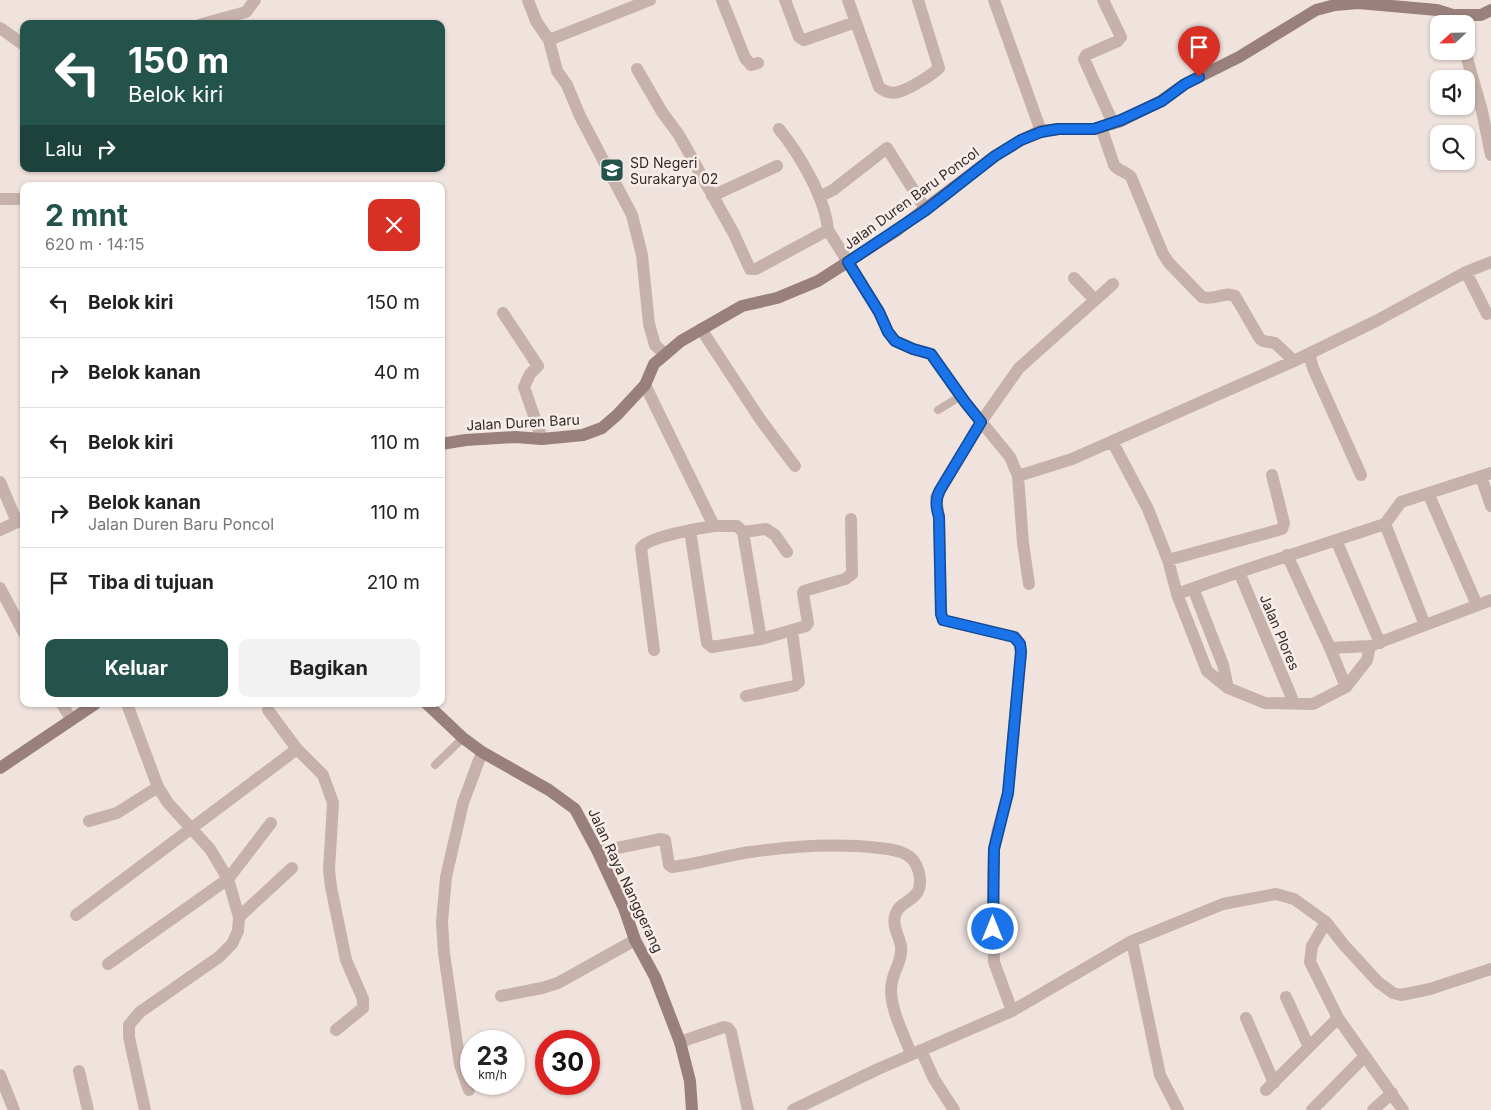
<!DOCTYPE html>
<html lang="id">
<head>
<meta charset="utf-8">
<style>
  :root { --surface:#fff; --page:#f2f2f2; --text:#222; --muted:#767676; --line:#e0e0e0; --accent:#23534a }
  body { margin:0; font-family:Inter,sans-serif; background:var(--page); color:var(--text); height:100vh; display:flex; flex-direction:column; font-size:19px; white-space:nowrap }
  * { box-sizing:border-box; margin:0 }
  p { font-size:16px; color:var(--muted) }
  .icon { flex:none; width:28px; height:28px; fill:none; stroke:currentColor; stroke-width:2; stroke-linecap:round; stroke-linejoin:round }
  .map { position:relative; flex:1; overflow:hidden }
  .sheet { position:absolute; left:20px; top:182px; width:425px; height:525px; display:flex; flex-direction:column; background:var(--surface); border-radius:10px; box-shadow:0 1px 4px #0004 }
  .sheet>* { flex:none }
  .guide { position:absolute; left:20px; top:20px; width:425px; height:152px; border-radius:10px; box-shadow:0 1px 4px #0004; background:#23534a; color:#fff; overflow:hidden }
  .needle { width:32px; rotate:248deg }
  .tools { position:absolute; left:1430px; top:15px; display:grid; gap:10px }
  .tools a { display:grid; place-items:center; width:45px; height:45px; border-radius:10px; background:var(--surface); box-shadow:0 1px 4px #0004; font-size:25px }
  .speed { position:absolute; left:460px; top:1030px; display:flex; gap:10px; font-size:25px; font-weight:700; text-align:center }
  .speed>* { display:grid; place-content:center; width:65px; height:65px; border-radius:50%; background:var(--surface); box-shadow:0 1px 4px #0004; line-height:1 }
  .speed small { font-size:12px; font-weight:400 }
  .speed .limit { border:8px solid #d22; background:#fff; color:#111 }
  .pin { position:absolute; display:grid; place-items:center; width:42px; height:42px; color:#fff; margin:-51px -21px; border-radius:50% 50% 50% 0; rotate:-45deg; box-shadow:0 0 5px #0007 }
  .pin .icon { rotate:45deg }
  .me { position:absolute; width:55px; margin:-28px; rotate:0deg; stroke-linejoin:round; filter:drop-shadow(0 0 4px #0008) }
  .turn { display:flex; align-items:center; gap:18px; height:105px; padding:0 25px; font-size:22px }
  .turn .icon { width:65px; height:65px; stroke-width:2.5 }
  .turn b { display:block; font-size:35px; line-height:42px }
  .then { display:flex; align-items:center; height:48px; padding:0 25px; background:#0003; gap:10px; font-size:19px }
  .round { display:grid; place-items:center; flex:none; width:52px; height:52px; border-radius:10px; background:var(--page) }
  .overview { display:flex; align-items:center; justify-content:space-between; height:85px; padding:0 25px }
  h1 { font-size:30px; font-weight:700; line-height:38px; color:var(--accent) }
  .primary-button { display:flex; gap:10px; margin-top:auto; padding:10px 25px }
  .primary-button a { flex:1; height:58px; border-radius:10px; background:var(--accent); color:#fff; font-size:20px; font-weight:700; line-height:58px; text-align:center }
  .primary-button a+a { background:var(--page); color:var(--text) }
  ul { padding:0; list-style:none }
  li { display:flex; align-items:center; gap:15px; height:70px; padding:0 25px; border-top:1px solid var(--line) }
  li div { flex:1 }
  li b { display:block; font-size:19px }
  li em { font-style:normal }
  .map>svg:first-child { display:block }
</style>
</head>
<body>
<div class="map">
<svg width="1491" height="1110" viewBox="0 0 1491 1110">
  <rect width="100%" height="100%" fill="#f0e3de"/>
  <g fill="none" stroke-linecap="round" stroke-linejoin="round">
    <!-- lane -->
    <path stroke="#c7b1ab" stroke-width="8" d="M938,410L961,396
      M435,765L463,738"/>
    <!-- street -->
    <path stroke="#c7b1ab" stroke-width="12" d="M528,0L536,21L549,40L557,71L567,85L580,116L632,215L642,255L649,324L655,345L665,354
      M722,0L745,58L751,65L758,63
      M785,0L799,37L804,40L856,22
      M848,0L879,87C884,91 891,94 898,92C908,90 932,75 939,68L918,0
      M994,0L1041,131
      M1103,0L1121,37L1118,41L1086,55L1084,59L1113,123
      M202,24L246,12L255,0
      M0,28L24,45
      M549,40L650,0
      M1465,51L1482,111L1491,155
      M637,69L662,112L679,135L734,234L750,269H756L828,230
      M1101,127L1114,165C1119,172 1126,171 1131,177L1163,254L1169,263L1202,297C1215,301 1223,291 1235,296L1260,339L1263,341L1275,343L1294,361
      M779,129C800,155 825,197 828,230L879,312L888,332L895,341L913,349L931,354L965,402L1010,457L1018,476L1072,459L1294,361L1376,321L1466,272L1491,262
      M712,196L777,166
      M819,197L833,190L887,148L926,210
      M0,199H24
      M1466,272L1487,314
      M1074,278L1095,300
      M503,313L538,366L530,374L524,387L542,439
      M701,329L760,419L795,466
      M1309,354L1313,368L1361,475
      M645,385L714,526H737L743,532L761,639
      M1112,441L1148,509L1168,560L1177,594L1207,671L1228,688L1265,703L1313,704L1346,687L1367,660L1370,646
      M1018,476L1023,543L1029,584
      M1481,477L1491,506
      M0,482L17,522L0,530
      M1428,493L1477,605
      M1385,524L1425,625
      M690,530L707,643L712,647L761,639L806,626L808,623L803,593L804,591L845,579L852,574L851,519
      M743,532L766,529L775,535L787,552
      M1336,540L1380,643
      M1287,555L1330,648L1370,646L1491,600
      M1168,560L1282,529L1284,523L1272,475
      M1239,572L1294,703
      M0,588L24,633
      M1193,588L1223,665L1228,688
      M1177,594L1239,572L1385,524L1401,502L1491,473
      M1330,648L1346,687
      M654,650L641,548C647,537 700,528 714,526
      M746,696L794,686L799,682L792,631
      M62,704L71,719
      M127,704L158,787L168,803L210,849L228,879L239,917L238,931L232,944L219,957L140,1012L129,1025V1037L145,1110
      M297,749L323,775L333,803L329,870L331,887L346,960L363,999V1008L336,1030
      M89,821L117,813L158,787
      M598,852L661,839L665,840L669,865L672,867C698,864 724,856 750,852C793,846 835,843 878,848C888,849 899,850 907,855C918,861 922,878 919,889C916,900 900,902 896,913C891,925 899,935 901,946C903,959 894,970 892,982C887,1004 904,1034 911,1054
      M76,915L297,749L268,710
      M239,917L292,868
      M1326,922L1312,946L1310,962L1338,1018L1403,1110
      M1132,941L1160,1075L1178,1110
      M108,964L228,879L271,823
      M501,996L542,988L558,983L635,940
      M1286,997L1309,1047
      M1012,1011L994,962L993,876L994,849L997,833L1008,793L1021,652L1020,644L1015,637L943,620L941,610L939,517L936,497L981,422L1019,368L1113,284
      M1246,1018L1274,1083
      M680,1042L724,1027L728,1028L731,1032L748,1110
      M921,1050L934,1079L954,1110
      M79,1071L88,1110
      M0,1075L14,1110
      M469,1090L460,1065L444,953L442,922L446,877L463,803L482,752
      M1266,1090L1338,1018
      M793,1110L878,1069L1012,1011L1132,941L1223,904L1276,894L1294,899L1326,922L1344,945L1378,982L1393,993L1401,995L1430,989L1491,969
      M1312,1110L1365,1056
      M1373,1110L1392,1093"/>
    <!-- secondary -->
    <path stroke="#9a807c" stroke-width="12" d="M441,444L466,440L515,437L542,439L563,437L583,435L602,428L617,415L645,385L654,364L681,341L742,306L777,298L818,281L896,231L995,156L1021,140L1041,131L1059,129H1094L1121,121L1161,101L1185,84L1239,57L1316,10L1335,5L1358,3L1437,10L1453,15H1481L1491,10
      M427,704L463,738L482,752L549,790L575,809L598,852L624,908L635,940L655,977L680,1042L690,1081L692,1110
      M0,768L95,704"/>
  </g>
  <g fill="none" stroke-linecap="round" stroke-linejoin="round">
    <!-- route casing -->
    <g stroke="#114b97" stroke-width="12">
      <path id="route" d="M993,929L994,849L1008,793L1021,652L1020,644L1014,637L943,620L941,614L939,517C936,507 935,500 940,490L981,422L965,402L931,354L913,349L895,341L888,332L879,312L848,262L926,210L995,156L1021,140L1041,132L1058,129H1094L1121,120L1162,101L1185,84L1199,77"/>
    </g>
    <!-- route -->
    <use href="#route" stroke="#1a73e8" stroke-width="9"/>
  </g>
  <!-- icons -->
  <defs>
    <g id="school-square" transform="scale(1.25)"><rect x="-9" y="-9" width="18" height="18" rx="4" fill="#23534a" stroke="#f8eee9"/><path d="M0-5L7-2L0 1L-7-2ZM-4 1L0 2.5L4 1V4Q0 6-4 4Z" fill="#fff"/></g>
  </defs>
  <g fill-rule="evenodd">
    <use href="#school-square" x="612" y="170"/>
  </g>
  <g text-anchor="middle" dominant-baseline="central" stroke-width="5" stroke-linejoin="round" paint-order="stroke">
    <!-- poi labels -->
    <g font-size="14" fill="#352a29" stroke="#f8eee9" text-anchor="start">
      <text x="630" y="162">SD Negeri<tspan x="630" dy="16">Surakarya 02</tspan></text>
    </g>
    <!-- street labels -->
    <g font-size="14" fill="#352a29" stroke="#f8eee9">
      <text transform="translate(911 198) rotate(-36)">Jalan Duren Baru Poncol</text>
      <text transform="translate(523 422) rotate(-3)">Jalan Duren Baru</text>
      <text transform="translate(1280 632) rotate(67)">Jalan Plores</text>
      <text transform="translate(626 880) rotate(65)">Jalan Raya Nanggerang</text>
    </g>
  </g>
</svg>
<div class="tools">
<a><svg class="needle" viewBox="-14 -14 28 28"><path d="M0-13l5 13h-10z" fill="#e53935"/><path d="M0 13l5-13h-10z" fill="#767676"/></svg></a>
<a><svg class="icon" aria-label="sound" viewBox="0 0 24 24"><path d="M4 9h4l5-4v14l-5-4H4zM17 9q2 3 0 6"/></svg></a>
<a><svg class="icon" aria-label="search" viewBox="0 0 24 24"><circle cx="10" cy="10" r="6"/><path d="M15 15l6 6"/></svg></a>
</div>
<div class="speed"><div>23<small>km/h</small></div><div class="limit">30</div></div>
<div class="pin" style="left:1199px;top:77px;background:#d93025"><svg class="icon" aria-label="arrive" viewBox="0 0 24 24"><path d="M6 21V4h12l-3 4 3 4H6"/></svg></div>
<svg class="me" style="left:993px;top:929px" viewBox="-20 -20 40 40"><circle r="17" fill="#1a73e8" stroke="#fff" stroke-width="3"/><path d="M0-11L8 9 0 5-8 9z" fill="#fff"/></svg>
<div class="guide">
<div class="turn"><svg class="icon" aria-label="left" viewBox="0 0 24 24"><path d="M17 20v-9H6M10 6l-5 5 5 5"/></svg><div><b>150 m</b>Belok kiri</div></div>
<div class="then">Lalu<svg class="icon" aria-label="right" viewBox="0 0 24 24"><path d="M7 20v-9h11M14 6l5 5-5 5"/></svg></div>
</div>
<section class="sheet">
<div class="overview"><div><h1>2 mnt</h1><p>620 m · 14:15</p></div><a class="round" style="background:#d93025;color:#fff"><svg class="icon" aria-label="close" viewBox="0 0 24 24"><path d="M6 6l12 12M18 6L6 18"/></svg></a></div>
<ul>
<li><svg class="icon" aria-label="left" viewBox="0 0 24 24"><path d="M17 20v-9H6M10 6l-5 5 5 5"/></svg><div><b>Belok kiri</b></div><em>150 m</em></li>
<li><svg class="icon" aria-label="right" viewBox="0 0 24 24"><path d="M7 20v-9h11M14 6l5 5-5 5"/></svg><div><b>Belok kanan</b></div><em>40 m</em></li>
<li><svg class="icon" aria-label="left" viewBox="0 0 24 24"><path d="M17 20v-9H6M10 6l-5 5 5 5"/></svg><div><b>Belok kiri</b></div><em>110 m</em></li>
<li><svg class="icon" aria-label="right" viewBox="0 0 24 24"><path d="M7 20v-9h11M14 6l5 5-5 5"/></svg><div><b>Belok kanan</b><p>Jalan Duren Baru Poncol</p></div><em>110 m</em></li>
<li><svg class="icon" aria-label="arrive" viewBox="0 0 24 24"><path d="M6 21V4h12l-3 4 3 4H6"/></svg><div><b>Tiba di tujuan</b></div><em>210 m</em></li>
</ul>
<div class="primary-button"><a>Keluar</a><a>Bagikan</a></div>
</section>
</div>
</body>
</html>
